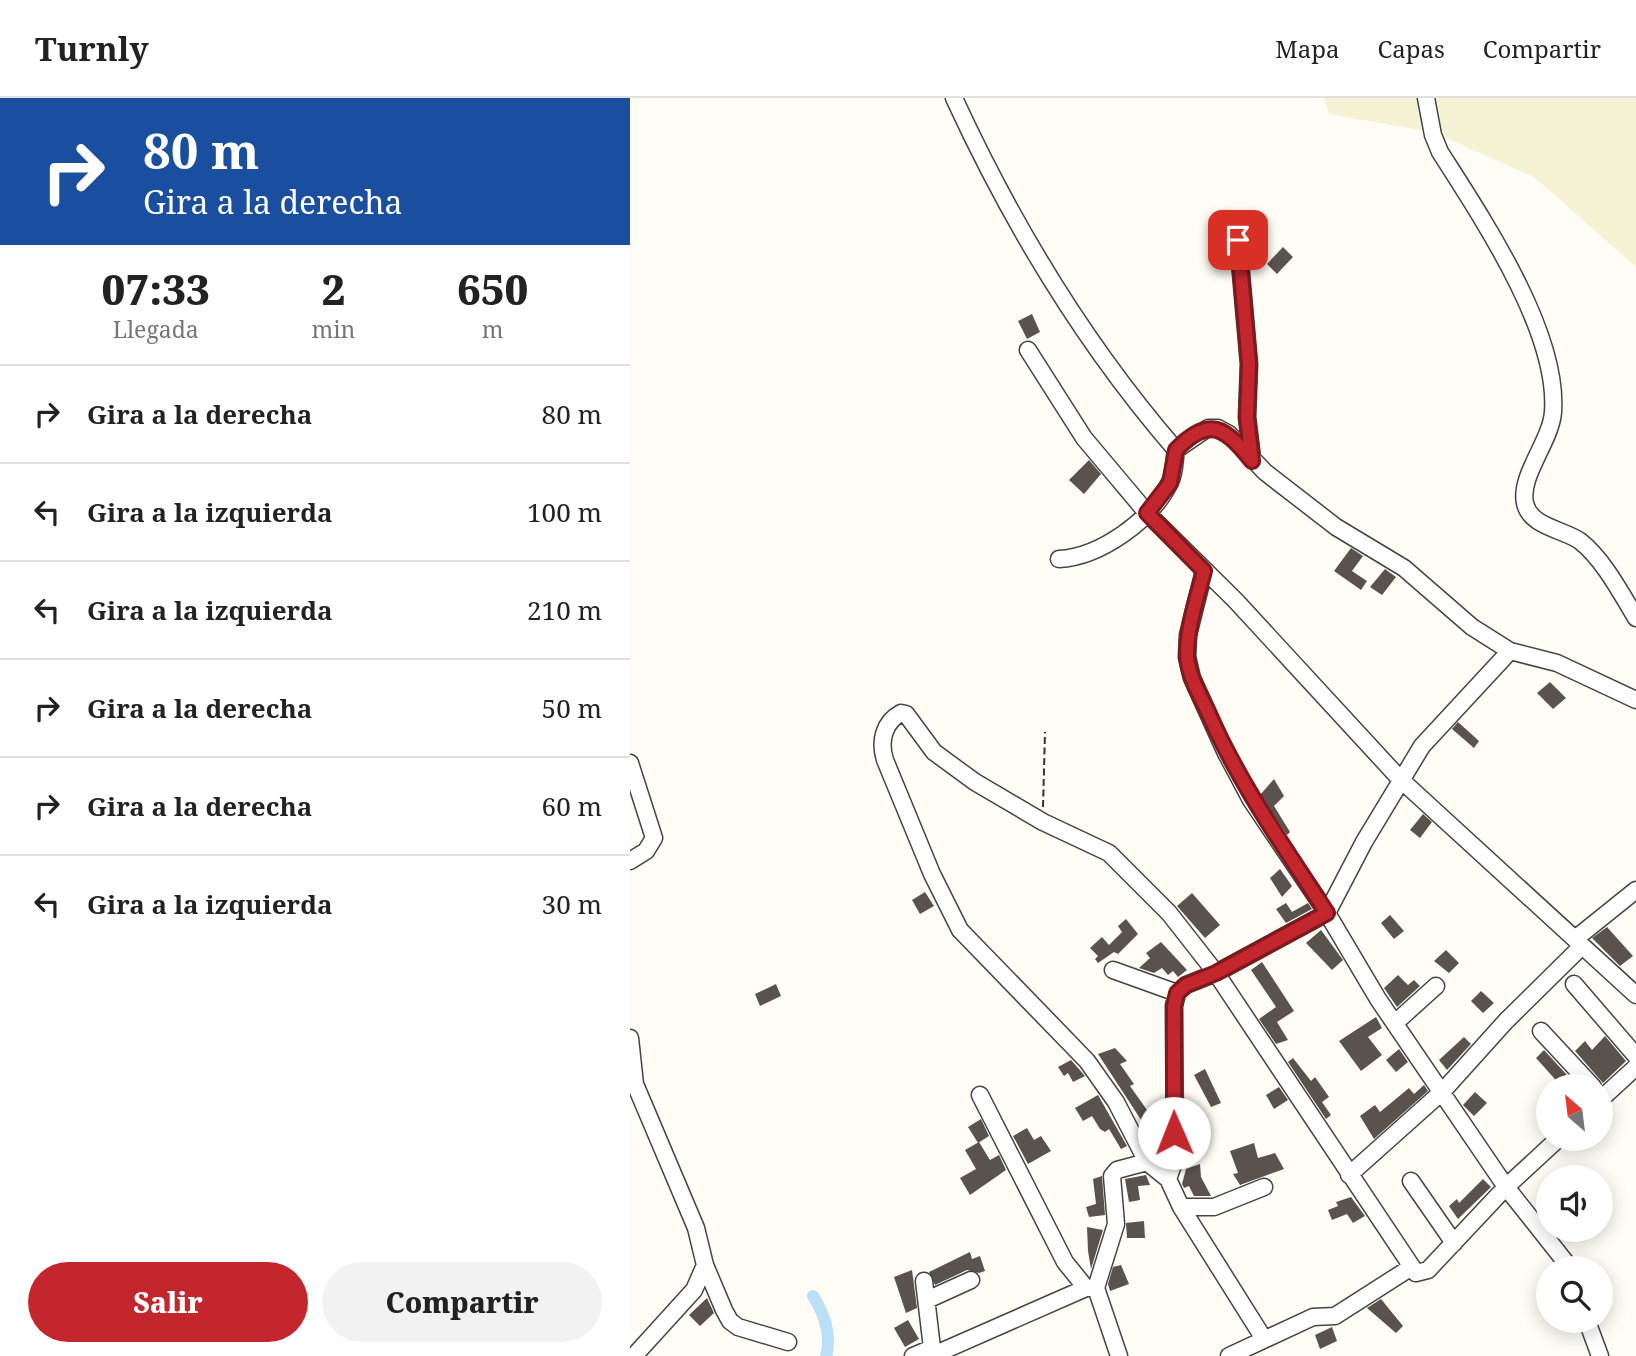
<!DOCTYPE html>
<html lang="es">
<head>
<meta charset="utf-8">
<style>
  :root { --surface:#fff; --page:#f2f2f2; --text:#222; --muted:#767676; --line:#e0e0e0; --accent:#c4262e }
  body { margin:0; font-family:"Noto Serif",serif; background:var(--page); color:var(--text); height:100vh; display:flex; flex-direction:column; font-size:26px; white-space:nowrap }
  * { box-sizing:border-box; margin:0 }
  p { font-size:23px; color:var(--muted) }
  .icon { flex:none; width:38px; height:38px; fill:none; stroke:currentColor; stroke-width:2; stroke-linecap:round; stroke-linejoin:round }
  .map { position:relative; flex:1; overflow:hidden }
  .side { display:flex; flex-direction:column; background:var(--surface); width:630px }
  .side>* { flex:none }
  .banner { background:#1a4fa0; color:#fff; overflow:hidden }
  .needle { width:46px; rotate:332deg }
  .buttons { position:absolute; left:906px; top:976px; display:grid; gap:14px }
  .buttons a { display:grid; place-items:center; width:77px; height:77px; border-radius:50%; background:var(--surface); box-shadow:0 4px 18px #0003; font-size:35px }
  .pin { position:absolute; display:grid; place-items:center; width:60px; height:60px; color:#fff; margin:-30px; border-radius:14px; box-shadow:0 4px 10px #0006 }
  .me { position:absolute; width:77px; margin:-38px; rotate:359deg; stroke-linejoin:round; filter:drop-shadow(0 0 5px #0008) }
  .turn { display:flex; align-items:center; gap:24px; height:147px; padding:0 28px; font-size:32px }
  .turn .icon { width:91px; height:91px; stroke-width:2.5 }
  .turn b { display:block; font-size:49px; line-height:60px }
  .eta { display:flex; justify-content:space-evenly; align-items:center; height:119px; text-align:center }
  .eta b { font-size:42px; font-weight:800; line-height:49px }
  .primary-button { display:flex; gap:14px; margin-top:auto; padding:14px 28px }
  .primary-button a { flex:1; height:80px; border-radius:42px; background:var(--accent); color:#fff; font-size:28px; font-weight:800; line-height:80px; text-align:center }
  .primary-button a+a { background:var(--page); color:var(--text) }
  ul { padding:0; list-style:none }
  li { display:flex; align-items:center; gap:21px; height:98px; padding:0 28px; border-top:2px solid var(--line) }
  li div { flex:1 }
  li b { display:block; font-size:26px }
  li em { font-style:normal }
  header { display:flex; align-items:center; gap:42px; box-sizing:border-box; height:98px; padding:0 35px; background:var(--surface); border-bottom:2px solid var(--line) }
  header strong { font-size:33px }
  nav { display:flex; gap:38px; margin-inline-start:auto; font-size:24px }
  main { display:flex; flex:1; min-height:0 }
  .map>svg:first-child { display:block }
</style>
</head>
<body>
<header>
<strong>Turnly</strong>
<nav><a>Mapa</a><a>Capas</a><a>Compartir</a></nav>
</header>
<main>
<section class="side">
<div class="banner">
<div class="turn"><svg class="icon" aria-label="right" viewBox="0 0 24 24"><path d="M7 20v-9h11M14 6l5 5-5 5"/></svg><div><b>80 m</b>Gira a la derecha</div></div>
</div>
<div class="eta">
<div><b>07:33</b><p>Llegada</p></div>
<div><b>2</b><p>min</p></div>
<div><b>650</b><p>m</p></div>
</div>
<ul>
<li><svg class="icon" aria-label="right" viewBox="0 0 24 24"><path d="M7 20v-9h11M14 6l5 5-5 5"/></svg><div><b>Gira a la derecha</b></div><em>80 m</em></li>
<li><svg class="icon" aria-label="left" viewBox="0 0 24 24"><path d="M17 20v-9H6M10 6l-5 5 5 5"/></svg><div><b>Gira a la izquierda</b></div><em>100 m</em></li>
<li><svg class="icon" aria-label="left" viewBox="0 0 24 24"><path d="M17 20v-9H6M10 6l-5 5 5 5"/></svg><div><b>Gira a la izquierda</b></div><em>210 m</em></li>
<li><svg class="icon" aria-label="right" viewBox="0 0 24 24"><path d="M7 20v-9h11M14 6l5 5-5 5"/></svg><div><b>Gira a la derecha</b></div><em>50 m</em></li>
<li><svg class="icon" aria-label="right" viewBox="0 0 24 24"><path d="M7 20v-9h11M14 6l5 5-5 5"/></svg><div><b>Gira a la derecha</b></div><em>60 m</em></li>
<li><svg class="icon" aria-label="left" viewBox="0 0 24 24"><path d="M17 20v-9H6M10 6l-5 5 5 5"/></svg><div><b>Gira a la izquierda</b></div><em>30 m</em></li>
</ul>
<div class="primary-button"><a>Salir</a><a>Compartir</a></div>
</section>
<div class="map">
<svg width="1006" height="1258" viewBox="0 0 1006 1258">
  <rect width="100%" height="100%" fill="#fffdf5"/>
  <!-- farmland -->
  <path fill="#f6f3d4" d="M694,0H1006V169L904,79L805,35L699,16Z"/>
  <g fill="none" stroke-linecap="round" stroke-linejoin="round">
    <!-- canal -->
    <path stroke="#b9e0f7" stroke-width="12" d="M183,1198C194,1215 202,1238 196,1258"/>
  </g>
  <!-- building -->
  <path fill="#5a524d" d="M653,149L663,159L647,176L637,166Z
    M402,216L410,234L397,241L388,223Z
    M459,362L471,376L454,396L439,382Z
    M721,450L733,458L722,473L737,483L731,492L704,473Z
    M755,471L766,479L752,497L740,489Z
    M920,584L936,600L923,611L907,595Z
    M828,624L849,643L844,650L822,631Z
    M644,681L654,698L644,708L660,734L657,737L630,697Z
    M793,716L802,724L790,740L780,732Z
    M650,771L662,788L652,799L640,780Z
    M295,794L304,808L290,816L282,802Z
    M562,795L590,827L575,840L547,808Z
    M656,805L662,814L678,805L682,811L656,825L646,811Z
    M760,817L774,833L764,841L751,825Z
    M496,821L508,836L488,856L484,854L468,865L465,861L468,858L460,850L472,839L479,847L492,834L488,828Z
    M977,829L1003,858L990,868L962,840Z
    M691,832L713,862L702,872L676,845Z
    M531,844L557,872L548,879L543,873L538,877L532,870L524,875L509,870L520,860L516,855Z
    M816,852L829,865L819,875L804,863Z
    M632,864L664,913L647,924L658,942L646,946L629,921L646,909L621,872Z
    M768,877L778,887L784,882L790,888L767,909L754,890Z
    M146,886L151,898L130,908L125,896Z
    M851,893L864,905L853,915L841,903Z
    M746,919L752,930L738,939L752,957L731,973L709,943Z
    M975,938L996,963L973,985L945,953L955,943L962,952Z
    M834,939L841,946L817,972L809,962Z
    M485,950L497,963L490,966L504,986L500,988L517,1012L529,1018L534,1027V1057L468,956Z
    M769,951L778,964L766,974L756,962Z
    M914,952L948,989H932L906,960Z
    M663,960L681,983L685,979L699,999L692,1004L701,1017L696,1021L658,964Z
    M441,962L455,978L443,984L438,975L434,978L428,969Z
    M575,971L591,1005L581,1009L564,977Z
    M794,987L798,993L744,1041L730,1018L745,1007L750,1014L779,990L784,996Z
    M649,989L658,1002L644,1011L636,997Z
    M845,994L857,1005L844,1018L833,1007Z
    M468,997L497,1048L491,1051L479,1031L475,1034L470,1031L462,1018L453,1023L445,1010Z
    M351,1021L359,1038L348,1045L338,1029Z
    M397,1030L404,1042L411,1038L421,1053L398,1066L383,1038Z
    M349,1044L360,1062L369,1057L376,1072L340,1097L330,1080L346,1071L335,1052Z
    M624,1045L628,1060L645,1055L654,1071L610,1087L603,1076L608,1075L600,1053Z
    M570,1066L571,1079L581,1098H564L559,1088L554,1090L552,1086L556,1071Z
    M516,1077L520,1087L508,1088L510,1102L499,1104L495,1081Z
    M472,1078L475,1117L459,1119L456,1109L466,1106L463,1081Z
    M853,1081L861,1089L828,1121L819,1108L827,1101L829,1105Z
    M721,1099L735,1118L723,1125L717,1116L702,1122L698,1112L708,1108L706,1104Z
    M514,1123L515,1140H497L496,1125Z
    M457,1129L473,1132L461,1171L458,1153Z
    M340,1154L342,1161L350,1158L355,1173L349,1175L337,1172L305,1187L299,1174Z
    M491,1167L499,1186L480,1193L478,1186L483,1169Z
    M282,1172L287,1210L276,1215L264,1179Z
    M77,1200L84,1215L70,1228L59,1217Z
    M751,1201L773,1228L766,1235L737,1210Z
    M278,1222L289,1241L275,1249L264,1230Z
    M702,1229L707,1243L690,1251L685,1237Z"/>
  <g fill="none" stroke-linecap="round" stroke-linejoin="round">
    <!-- minor casing -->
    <g stroke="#444" stroke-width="19">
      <path id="minor" d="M324,0C382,126 455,247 546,352
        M796,0L803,37L810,54C852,120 929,234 923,314C921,343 889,378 895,405C900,429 933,431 950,443C973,461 991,495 1006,520
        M608,142L619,266L617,319L622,360
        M398,252L454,340L517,415L606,503L770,681L1006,897
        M429,461C470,459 522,422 540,384C545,374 544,363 546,352L578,330H588L599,336L635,374L706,429L774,470L842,529L880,553L927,565L1006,602
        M574,473L558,537L557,559L562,580L596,655L621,702L697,815L748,901L876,1089L941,1171
        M0,665L24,740L16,753L0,763
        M945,841L1006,792
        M483,872L547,895
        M944,886L1006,958
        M765,925L806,888
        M911,933L963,989
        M0,940L5,986L66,1130L75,1167L94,1212L100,1223L108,1229L158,1244
        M350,997L435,1164L456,1190
        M971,1001L1006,969
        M719,1077L813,993L876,923L952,848
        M538,1081L545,1061L544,908L547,895L556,887L586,875L697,815L734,744L792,648L880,553
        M781,1083L824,1145
        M551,1109H584L634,1089
        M294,1183L302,1250L308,1255L456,1190H466
        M297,1202L341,1182
        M957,1223L970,1258
        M634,1241L551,1109L538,1081L517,1064L486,1004L457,963L330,832L302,776L255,662C249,643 254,624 271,615L276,616L304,654L345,684L413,724L479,755L539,815L586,875L786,1175L798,1172L876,1089L928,1041
        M4,1258L64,1192L75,1167
        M283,1258L302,1250
        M489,1258L466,1190L486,1126L482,1078L487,1072L517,1064
        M599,1258L683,1219L705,1218L780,1170"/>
    </g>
    <!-- path -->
    <path stroke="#333" stroke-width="2" stroke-dasharray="7 3.5" stroke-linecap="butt" d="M413,709L415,634"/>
    <!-- minor -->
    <use href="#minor" stroke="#fff" stroke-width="16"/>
  </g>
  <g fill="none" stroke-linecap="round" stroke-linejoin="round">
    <!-- route casing -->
    <g stroke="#7f191e" stroke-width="18">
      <path id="route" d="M544,1035V908L547,895L556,887L586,875L697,815C653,747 610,687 577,612C569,595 558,577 557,557C557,529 567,500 574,473L517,415L540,385L546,352C580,316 596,331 622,363L617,319L619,266L608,142"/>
    </g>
    <!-- route -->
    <use href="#route" stroke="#c4262e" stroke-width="12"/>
  </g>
</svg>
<div class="buttons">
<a><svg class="needle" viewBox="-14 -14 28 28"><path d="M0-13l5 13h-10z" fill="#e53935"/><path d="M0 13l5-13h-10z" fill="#767676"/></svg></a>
<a><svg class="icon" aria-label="sound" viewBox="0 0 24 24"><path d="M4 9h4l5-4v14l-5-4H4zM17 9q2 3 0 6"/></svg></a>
<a><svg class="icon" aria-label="search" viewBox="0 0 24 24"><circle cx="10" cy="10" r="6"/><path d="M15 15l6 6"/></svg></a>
</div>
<div class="pin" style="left:608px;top:142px;background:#d93025"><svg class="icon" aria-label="arrive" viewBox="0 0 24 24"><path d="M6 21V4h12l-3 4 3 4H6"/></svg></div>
<svg class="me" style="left:544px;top:1035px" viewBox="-20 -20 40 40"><circle r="19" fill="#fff"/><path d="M0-13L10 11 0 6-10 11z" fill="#c4262e"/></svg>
</div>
</main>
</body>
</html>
